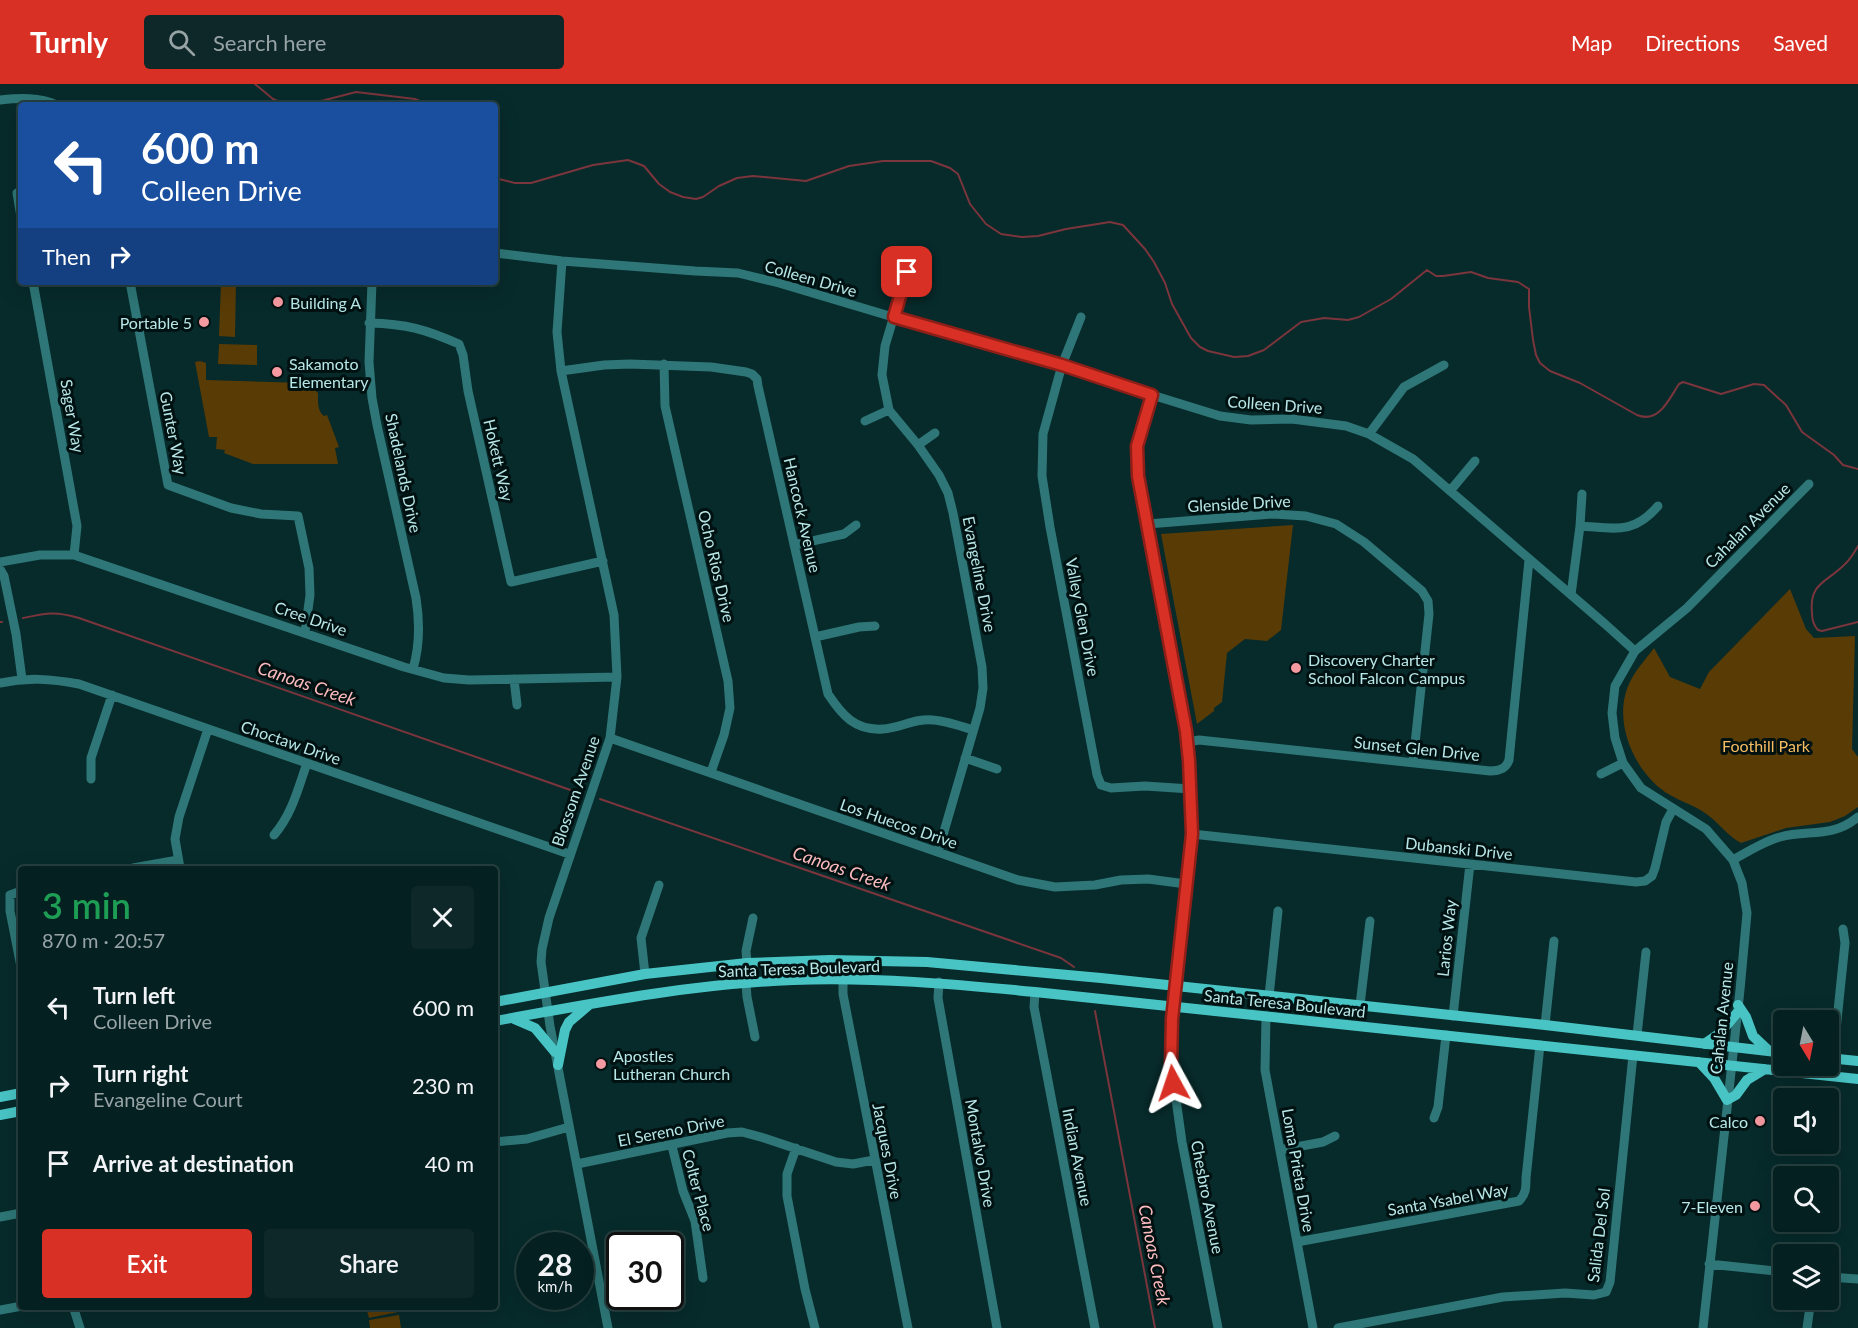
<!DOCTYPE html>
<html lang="en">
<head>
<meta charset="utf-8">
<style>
  :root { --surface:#052020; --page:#0e2829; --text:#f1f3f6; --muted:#97a3a5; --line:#263e3e; --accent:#d93025 }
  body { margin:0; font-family:Lato,sans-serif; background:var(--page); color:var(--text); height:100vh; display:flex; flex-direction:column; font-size:22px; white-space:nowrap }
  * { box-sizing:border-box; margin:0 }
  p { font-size:20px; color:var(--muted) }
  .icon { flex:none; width:33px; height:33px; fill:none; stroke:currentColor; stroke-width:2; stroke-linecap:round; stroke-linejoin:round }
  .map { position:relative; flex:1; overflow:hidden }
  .side { position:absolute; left:18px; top:782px; width:480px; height:444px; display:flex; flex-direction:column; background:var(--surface); border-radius:6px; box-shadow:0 6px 24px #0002,0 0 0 2px var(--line) }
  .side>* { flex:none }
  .guide { position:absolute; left:18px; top:18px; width:480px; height:183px; border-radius:6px; box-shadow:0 6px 24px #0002,0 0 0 2px var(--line); background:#1a4fa0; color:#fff; overflow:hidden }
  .needle { width:39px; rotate:170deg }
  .buttons { position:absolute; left:1773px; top:926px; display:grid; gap:12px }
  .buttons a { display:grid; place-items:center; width:66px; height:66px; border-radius:6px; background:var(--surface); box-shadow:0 6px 24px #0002,0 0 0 2px var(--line); font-size:30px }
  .speed { position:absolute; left:516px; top:1148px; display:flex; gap:12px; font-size:30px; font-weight:700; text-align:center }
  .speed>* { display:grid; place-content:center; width:78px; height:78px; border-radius:50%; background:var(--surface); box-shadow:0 6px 24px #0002,0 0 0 2px var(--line); line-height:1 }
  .speed small { font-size:15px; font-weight:400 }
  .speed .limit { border:3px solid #111; border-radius:9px; background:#fff; color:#111 }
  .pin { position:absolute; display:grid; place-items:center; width:51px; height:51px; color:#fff; margin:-26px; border-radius:12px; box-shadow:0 3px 9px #0006 }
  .me { position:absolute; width:66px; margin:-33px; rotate:355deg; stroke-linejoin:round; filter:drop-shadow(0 0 4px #0008) }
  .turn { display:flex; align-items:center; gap:21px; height:126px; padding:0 24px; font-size:27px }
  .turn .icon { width:78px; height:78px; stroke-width:2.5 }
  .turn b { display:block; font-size:42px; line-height:51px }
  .then { display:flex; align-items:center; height:57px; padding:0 24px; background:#0003; gap:12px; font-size:22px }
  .round { display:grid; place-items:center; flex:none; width:63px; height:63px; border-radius:6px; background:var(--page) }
  .summary { display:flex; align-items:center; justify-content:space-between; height:102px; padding:0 24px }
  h1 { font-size:36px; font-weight:600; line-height:45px; color:#1e9e55 }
  .primary-button { display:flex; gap:12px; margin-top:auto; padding:12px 24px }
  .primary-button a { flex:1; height:69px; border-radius:6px; background:var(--accent); color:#fff; font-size:24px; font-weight:600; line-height:69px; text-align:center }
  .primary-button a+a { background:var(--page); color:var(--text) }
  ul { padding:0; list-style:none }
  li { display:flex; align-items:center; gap:18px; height:78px; padding:0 24px }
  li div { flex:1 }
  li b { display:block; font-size:22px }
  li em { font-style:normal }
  header { display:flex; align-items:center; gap:36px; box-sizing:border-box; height:84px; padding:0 30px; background:var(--accent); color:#fff }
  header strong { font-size:28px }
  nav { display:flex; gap:33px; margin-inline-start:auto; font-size:21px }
  .search { width:420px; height:54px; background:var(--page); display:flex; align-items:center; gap:15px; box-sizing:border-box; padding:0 21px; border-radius:6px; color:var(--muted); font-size:22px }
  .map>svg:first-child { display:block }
</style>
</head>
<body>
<header>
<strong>Turnly</strong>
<div class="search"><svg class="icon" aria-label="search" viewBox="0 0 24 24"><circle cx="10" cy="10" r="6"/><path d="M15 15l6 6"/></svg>Search here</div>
<nav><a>Map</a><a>Directions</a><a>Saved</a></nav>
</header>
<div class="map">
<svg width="1858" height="1244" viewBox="0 0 1858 1244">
  <rect width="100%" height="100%" fill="#072a2a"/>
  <!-- green -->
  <path fill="#593b06" d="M221,198H236L235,253L219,252Z
    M219,260L257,261V281L218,280Z
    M200,277L206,279V296L305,299L306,302L312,303L318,309C318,317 317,327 324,332L327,331L339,363L335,364L338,380H253L224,369L225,366L216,365L217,353H209L195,278Z
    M1293,441L1281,546L1267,557L1245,555L1227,569L1222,618L1214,624V627L1197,640L1161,450Z
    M1790,505L1806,545L1814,554L1855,552L1852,665L1858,673V723L1845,732L1830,738L1786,744L1741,759C1727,752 1717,736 1702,727C1691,720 1677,716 1665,708C1632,685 1610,632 1632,594C1638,583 1647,574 1654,564L1670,593L1700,605L1709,588Z
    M366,1223H397L398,1228L369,1234Z
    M399,1231L401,1244H370L369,1236Z"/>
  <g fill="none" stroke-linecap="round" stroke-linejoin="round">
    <!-- stream -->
    <path stroke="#7b353c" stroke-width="2" d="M255,0L273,15L287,21
      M306,21L356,8L415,15L429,21
      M495,94L515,99H531L593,81L628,76L644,82L659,100L670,108L683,113L696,115L703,113L719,102L737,94L753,92L806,97L849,82L883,77H931L950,84L958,90L970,120L986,140L1001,150L1022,153L1038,152L1066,145L1110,138L1123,141L1145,165L1154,178L1165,199L1172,220L1191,254L1200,263L1208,267L1234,273L1248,272L1264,266L1301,238L1324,234L1348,236L1359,233L1391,215L1427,186L1436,192H1443L1471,188L1488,194L1518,198L1529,205V223L1533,256L1536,271L1540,279L1550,287L1580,299L1637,331C1659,340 1669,315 1679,300L1683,298L1721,310L1754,300L1764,301L1786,321L1802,348L1834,371L1843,381L1858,385
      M1858,462C1854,469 1850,476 1844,481C1826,499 1809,499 1812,529C1812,536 1813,541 1818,546L1822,547L1858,538
      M23,534C47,529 55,527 79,534L579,709
      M0,538H2
      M600,715L1061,874L1074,883
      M1095,927L1155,1244"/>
    <!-- minor -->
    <path stroke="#2e7677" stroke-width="9" d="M0,16C20,14 39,13 57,21
      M21,109H17L21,133
      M495,169L562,177L695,187L738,189L779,199L903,236L1062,281L1152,311L1220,332L1251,336L1292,335L1346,342L1369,350L1413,375L1605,540L1635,567
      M912,171L885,262L882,291L889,326L918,361L939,391L948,409L953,429L982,583L983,604L980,624L938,768
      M562,177L557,248L561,287L614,531L617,593L610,654L549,834L542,865L541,878L550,942L608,1244
      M33,198L77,442L74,471
      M130,198L168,401L231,424L261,430L298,432L309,484L310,511L305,548
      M372,198L369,278L372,314L377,341L416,514C420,539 420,561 413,585
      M1081,233L1062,281L1043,350L1042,392L1050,443L1097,691L1101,701L1111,704L1145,702L1191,705
      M369,239C407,240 425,245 459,260L463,271L468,307L511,498L603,477
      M664,280L665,322L728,597L730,624L724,651L711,688
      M561,287L604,281L630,280L711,283L746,288L752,290L757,295L758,302L828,610C842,631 855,647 883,645C900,644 915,634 933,636C946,637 961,642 973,646
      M1152,311L1137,362L1138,392L1188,658L1192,750L1172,935L1171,980L1182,1058L1218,1244
      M865,337L889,326
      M1369,350L1404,303L1444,281
      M918,361L935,349
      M1450,407L1475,377
      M1148,440L1273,430L1306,432L1336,440L1364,458L1422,507L1428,517L1429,530L1413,678
      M1580,442C1615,444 1633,451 1658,422
      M794,461L844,450L856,441
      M0,478L40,471H74L404,583L444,594L469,596L617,593
      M0,485L4,492L16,550L22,595
      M1571,511L1580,442L1582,410
      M815,553L859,543L875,542
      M514,595L517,621
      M0,599C28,593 51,595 79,600L569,770
      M610,654L1018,796L1055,803L1095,801L1121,796L1148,795L1186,800
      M1188,658L1199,656L1490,687C1499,687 1506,685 1509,676L1529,476
      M965,674L997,685
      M1601,690L1623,679
      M91,695V674L112,611
      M1192,750L1636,798L1645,797L1652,792L1655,784L1666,738L1673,725
      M274,751C292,730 298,705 307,679
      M1733,776C1747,768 1764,757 1780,753C1809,745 1831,755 1858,733
      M133,784L178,776
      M180,784L175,755L179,733L208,645
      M21,807L10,811V827L21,883
      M747,879L746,867L753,834
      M645,890L641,854L659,801
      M843,895V910L908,1244
      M939,898L938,914L997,1244
      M746,899L747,913L755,953
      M1035,908L1034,923L1095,1244
      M1269,912L1278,827
      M1360,921L1370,837
      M1266,932L1265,986L1313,1244
      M1453,932L1470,780
      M1545,941L1554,857
      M1637,951L1646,868
      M1833,975L1845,859L1843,845
      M1434,1034L1438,1023L1446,951
      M495,1058L527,1055L569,1043
      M672,1062L683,1107L695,1137L703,1194
      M796,1064L787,1090V1112L805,1205L815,1244
      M1280,1066L1323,1058L1335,1052
      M577,1080L727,1049L742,1048L764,1054L836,1078L853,1080L874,1076
      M0,1133L21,1129
      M1297,1158L1519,1117C1526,1110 1526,1104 1526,1094L1540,961
      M1709,1180L1784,1188
      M1828,1193L1858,1195
      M73,1222L80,1244
      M0,1226L22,1222
      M1338,1244L1503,1213L1565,1209L1594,1211L1606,1208L1610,1198L1633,971
      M1703,1244L1740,906L1747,829L1742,799L1733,776L1706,745L1641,704L1623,679L1615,654L1612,629L1615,602L1635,567L1687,524L1809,400
      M1807,1244L1811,1215"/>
    <!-- major -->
    <path stroke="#49c4c5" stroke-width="10" d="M495,918L645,890L747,879L830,876L927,878L1101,894L1545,941L1784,969
      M1738,921L1746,933L1753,952L1769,967
      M514,935L535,944L555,968
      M495,937C594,919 692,900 793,896C874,893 954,900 1035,908L1858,995
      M1704,960L1720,949L1737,929
      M1828,974L1858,977
      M1699,978L1714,994L1727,1016L1736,1011L1747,996L1765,985
      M558,981L565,946L569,938L589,921
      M0,1013L21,1009
      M0,1031L21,1027"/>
  </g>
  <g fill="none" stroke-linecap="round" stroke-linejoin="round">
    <!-- route casing -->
    <g stroke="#8d1f18" stroke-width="15">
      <path id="route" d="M907,188L894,233L1062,281L1152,311L1137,362L1138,392L1186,647L1189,677L1192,750L1172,935L1171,980L1173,999"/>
    </g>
    <!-- route -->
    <use href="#route" stroke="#d93025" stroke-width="10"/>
  </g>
  <!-- markers -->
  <g fill="#f49aa0" stroke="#001112" stroke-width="2">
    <circle cx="278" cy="218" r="6"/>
    <circle cx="204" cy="238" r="6"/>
    <circle cx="277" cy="288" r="6"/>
    <circle cx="1296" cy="584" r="6"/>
    <circle cx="601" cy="980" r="6"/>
    <circle cx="1760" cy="1037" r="6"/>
    <circle cx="1755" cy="1122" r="6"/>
  </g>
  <g text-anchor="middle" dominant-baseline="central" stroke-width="6" stroke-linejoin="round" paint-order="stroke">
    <!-- street labels -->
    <g font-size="16" fill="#b8e7e7" stroke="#001112">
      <text transform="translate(811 194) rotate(16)">Colleen Drive</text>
      <text transform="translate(1275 320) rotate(4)">Colleen Drive</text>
      <text transform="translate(73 332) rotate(80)">Sager Way</text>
      <text transform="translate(174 349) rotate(79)">Gunter Way</text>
      <text transform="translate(499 376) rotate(77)">Hokett Way</text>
      <text transform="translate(404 389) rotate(78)">Shadelands Drive</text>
      <text transform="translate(1239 419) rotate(-3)">Glenside Drive</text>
      <text transform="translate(803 431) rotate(77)">Hancock Avenue</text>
      <text transform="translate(1747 441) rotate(-45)">Cahalan Avenue</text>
      <text transform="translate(717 482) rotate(77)">Ocho Rios Drive</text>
      <text transform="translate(980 490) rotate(79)">Evangeline Drive</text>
      <text transform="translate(1083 533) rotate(79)">Valley Glen Drive</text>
      <text transform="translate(311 534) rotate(19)">Cree Drive</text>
      <text transform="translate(291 658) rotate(19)">Choctaw Drive</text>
      <text transform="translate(1417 664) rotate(6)">Sunset Glen Drive</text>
      <text transform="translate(575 707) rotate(-71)">Blossom Avenue</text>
      <text transform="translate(899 739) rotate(19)">Los Huecos Drive</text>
      <text transform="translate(1459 764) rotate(6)">Dubanski Drive</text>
      <text transform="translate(1446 854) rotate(-84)">Larios Way</text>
      <text transform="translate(799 884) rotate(-2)">Santa Teresa Boulevard</text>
      <text transform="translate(1285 919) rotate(6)">Santa Teresa Boulevard</text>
      <text transform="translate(1721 934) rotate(-84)">Cahalan Avenue</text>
      <text transform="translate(671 1046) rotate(-11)">El Sereno Drive</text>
      <text transform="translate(888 1067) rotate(79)">Jacques Drive</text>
      <text transform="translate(981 1069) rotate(80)">Montalvo Drive</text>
      <text transform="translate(1078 1073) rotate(79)">Indian Avenue</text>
      <text transform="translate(1299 1086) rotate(80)">Loma Prieta Drive</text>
      <text transform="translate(699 1106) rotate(75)">Colter Place</text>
      <text transform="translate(1208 1113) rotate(79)">Chesbro Avenue</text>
      <text transform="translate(1448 1115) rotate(-10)">Santa Ysabel Way</text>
      <text transform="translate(1598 1151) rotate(-83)">Salida Del Sol</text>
    </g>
    <!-- poi labels -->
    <g font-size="16" fill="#b8e7e7" stroke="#001112" text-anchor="start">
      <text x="290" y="218">Building A</text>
      <text x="192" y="238" text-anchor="end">Portable 5</text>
      <text x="289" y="279">Sakamoto<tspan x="289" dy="18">Elementary</tspan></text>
      <text x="1308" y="575">Discovery Charter<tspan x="1308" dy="18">School Falcon Campus</tspan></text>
      <text x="613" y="971">Apostles<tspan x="613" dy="18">Lutheran Church</tspan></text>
      <text x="1748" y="1037" text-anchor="end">Calco</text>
      <text x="1743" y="1122" text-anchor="end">7-Eleven</text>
    </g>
    <!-- park labels -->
    <g font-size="16" fill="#f8bc61" stroke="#001112">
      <text x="1766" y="661">Foothill Park</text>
    </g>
    <!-- water labels -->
    <g font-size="18" font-style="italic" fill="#fdbbbe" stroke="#001112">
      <text transform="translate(307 599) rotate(19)">Canoas Creek</text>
      <text transform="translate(842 784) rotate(19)">Canoas Creek</text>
      <text transform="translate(1155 1171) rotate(79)">Canoas Creek</text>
    </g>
  </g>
</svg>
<div class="buttons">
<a><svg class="needle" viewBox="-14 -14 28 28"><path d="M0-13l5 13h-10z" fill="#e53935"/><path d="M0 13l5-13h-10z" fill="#97a3a5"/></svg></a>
<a><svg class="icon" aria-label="sound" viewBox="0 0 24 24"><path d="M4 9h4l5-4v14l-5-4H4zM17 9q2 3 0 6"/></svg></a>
<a><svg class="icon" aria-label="search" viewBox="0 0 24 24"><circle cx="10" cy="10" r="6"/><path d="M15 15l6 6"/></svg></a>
<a><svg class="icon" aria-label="layers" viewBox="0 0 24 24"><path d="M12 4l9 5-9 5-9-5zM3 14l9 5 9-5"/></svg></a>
</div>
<div class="speed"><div>28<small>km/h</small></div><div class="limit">30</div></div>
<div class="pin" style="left:907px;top:188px;background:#d93025"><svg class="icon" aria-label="arrive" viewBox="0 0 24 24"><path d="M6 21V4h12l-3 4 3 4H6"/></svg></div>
<svg class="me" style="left:1173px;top:999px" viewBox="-20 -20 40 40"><path d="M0-17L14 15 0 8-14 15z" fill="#d93025" stroke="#fff" stroke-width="4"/></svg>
<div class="guide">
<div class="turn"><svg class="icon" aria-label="left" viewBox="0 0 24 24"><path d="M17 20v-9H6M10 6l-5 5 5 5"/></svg><div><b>600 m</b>Colleen Drive</div></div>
<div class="then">Then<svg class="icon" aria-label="right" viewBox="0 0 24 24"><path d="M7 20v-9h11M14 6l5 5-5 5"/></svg></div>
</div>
<section class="side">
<div class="summary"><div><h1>3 min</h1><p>870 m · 20:57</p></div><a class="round"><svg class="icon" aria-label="close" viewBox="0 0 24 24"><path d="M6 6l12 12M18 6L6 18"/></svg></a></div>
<ul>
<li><svg class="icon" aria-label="left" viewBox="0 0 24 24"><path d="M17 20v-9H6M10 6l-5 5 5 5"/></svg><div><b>Turn left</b><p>Colleen Drive</p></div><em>600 m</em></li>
<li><svg class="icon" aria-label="right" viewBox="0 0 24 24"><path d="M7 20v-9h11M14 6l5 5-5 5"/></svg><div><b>Turn right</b><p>Evangeline Court</p></div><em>230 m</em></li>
<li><svg class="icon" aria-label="arrive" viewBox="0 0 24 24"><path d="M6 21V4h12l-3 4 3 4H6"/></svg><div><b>Arrive at destination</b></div><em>40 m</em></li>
</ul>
<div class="primary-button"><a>Exit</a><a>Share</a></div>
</section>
</div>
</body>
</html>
